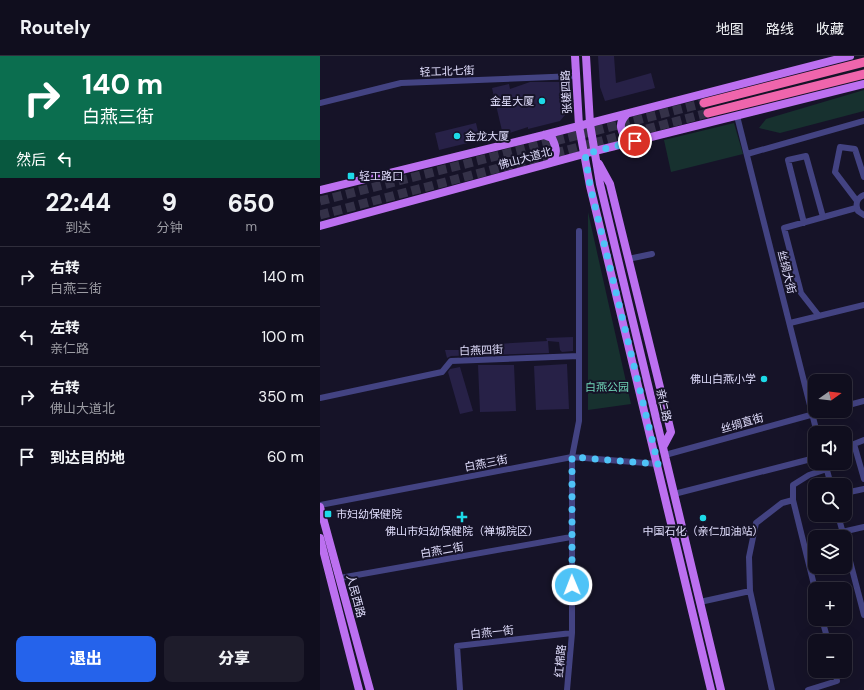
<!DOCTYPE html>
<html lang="zh">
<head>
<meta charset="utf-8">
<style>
  :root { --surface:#100e1e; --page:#1e1c2b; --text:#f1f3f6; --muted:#9c9ca4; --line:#302e3c; --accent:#2563eb }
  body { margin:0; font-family:"DM Sans","Noto Sans SC",sans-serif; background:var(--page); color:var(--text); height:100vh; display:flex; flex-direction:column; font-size:15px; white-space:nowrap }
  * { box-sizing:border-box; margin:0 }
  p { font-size:13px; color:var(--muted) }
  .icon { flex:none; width:22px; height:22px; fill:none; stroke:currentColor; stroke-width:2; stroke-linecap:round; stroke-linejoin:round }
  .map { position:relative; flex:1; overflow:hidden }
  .drawer { display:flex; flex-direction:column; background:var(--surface); width:320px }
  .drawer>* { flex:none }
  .guide { background:#0b6e4f; color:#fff; overflow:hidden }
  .needle { width:26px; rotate:76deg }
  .buttons { position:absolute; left:488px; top:318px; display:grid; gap:8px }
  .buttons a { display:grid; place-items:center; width:44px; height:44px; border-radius:8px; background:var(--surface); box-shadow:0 4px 16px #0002,0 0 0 1px var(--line); font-size:20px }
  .pin { position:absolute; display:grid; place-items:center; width:34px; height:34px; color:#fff; margin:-17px; border:2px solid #fff; border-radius:50%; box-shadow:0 1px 4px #0007 }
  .me { position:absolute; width:44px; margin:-22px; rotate:359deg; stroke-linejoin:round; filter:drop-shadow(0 0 3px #0008) }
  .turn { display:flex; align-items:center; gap:14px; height:84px; padding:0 16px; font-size:18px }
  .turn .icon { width:52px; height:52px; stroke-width:2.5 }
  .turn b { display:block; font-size:28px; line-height:34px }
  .then { display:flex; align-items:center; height:38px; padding:0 16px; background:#0003; gap:8px; font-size:15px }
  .eta { display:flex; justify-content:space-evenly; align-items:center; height:68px; text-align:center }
  .eta b { font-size:24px; font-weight:800; line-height:28px }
  .action { display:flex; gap:8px; margin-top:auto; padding:8px 16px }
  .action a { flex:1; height:46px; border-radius:8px; background:var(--accent); color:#fff; font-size:16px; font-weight:800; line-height:46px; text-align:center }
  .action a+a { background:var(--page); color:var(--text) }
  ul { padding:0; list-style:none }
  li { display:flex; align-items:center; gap:12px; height:60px; padding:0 16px; border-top:1px solid var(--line) }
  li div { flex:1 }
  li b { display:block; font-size:15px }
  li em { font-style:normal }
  header { display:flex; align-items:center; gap:24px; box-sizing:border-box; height:56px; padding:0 20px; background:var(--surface); border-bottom:1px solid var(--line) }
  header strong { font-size:19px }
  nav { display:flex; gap:22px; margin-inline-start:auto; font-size:14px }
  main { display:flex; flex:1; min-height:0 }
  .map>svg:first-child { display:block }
</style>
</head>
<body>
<header>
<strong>Routely</strong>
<nav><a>地图</a><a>路线</a><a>收藏</a></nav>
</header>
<main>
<section class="drawer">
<div class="guide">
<div class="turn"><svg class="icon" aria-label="right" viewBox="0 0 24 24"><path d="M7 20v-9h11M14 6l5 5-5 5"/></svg><div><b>140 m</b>白燕三街</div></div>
<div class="then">然后<svg class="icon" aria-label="left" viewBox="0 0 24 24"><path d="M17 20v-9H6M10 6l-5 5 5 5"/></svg></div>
</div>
<div class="eta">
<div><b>22:44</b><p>到达</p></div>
<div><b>9</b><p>分钟</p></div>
<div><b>650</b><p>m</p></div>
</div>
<ul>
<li><svg class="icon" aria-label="right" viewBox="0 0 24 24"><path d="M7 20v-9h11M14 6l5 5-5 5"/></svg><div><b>右转</b><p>白燕三街</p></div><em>140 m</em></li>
<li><svg class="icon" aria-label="left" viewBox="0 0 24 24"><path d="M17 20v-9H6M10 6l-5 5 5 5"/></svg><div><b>左转</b><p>亲仁路</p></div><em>100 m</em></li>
<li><svg class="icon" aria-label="right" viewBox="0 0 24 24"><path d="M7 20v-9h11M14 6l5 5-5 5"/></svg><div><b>右转</b><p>佛山大道北</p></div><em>350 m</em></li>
<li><svg class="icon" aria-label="arrive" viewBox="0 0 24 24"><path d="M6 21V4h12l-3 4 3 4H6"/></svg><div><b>到达目的地</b></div><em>60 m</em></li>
</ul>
<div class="action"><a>退出</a><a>分享</a></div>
</section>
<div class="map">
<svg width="544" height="634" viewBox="0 0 544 634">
  <rect width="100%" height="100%" fill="#161328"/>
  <!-- green -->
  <path fill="#17312f" d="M544,34V55L460,77L439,72L446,63Z
    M414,67L423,98L351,116L344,84Z
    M268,156L311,348L268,354Z"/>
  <!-- building -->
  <path fill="#272147" d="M278,0H294L296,27L331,17L335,32L285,45L280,31Z
    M210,26H244L245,59L240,65L208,73V71L183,79L172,32L189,28L190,33Z
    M156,67L160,84L119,94L115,77Z
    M253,281V295L242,296L240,294L239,286L228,285L229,297L131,300L127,302L125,294H141L142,292L177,290L176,288L227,285L226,282Z
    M247,308L249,353L216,354L214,310Z
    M158,309H194L196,355L160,356Z
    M140,311L153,355L140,358L128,316L130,313Z"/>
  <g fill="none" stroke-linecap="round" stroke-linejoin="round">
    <!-- highway-tunnel -->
    <path stroke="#343148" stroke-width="9" stroke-dasharray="9 4.5" stroke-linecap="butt" d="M0,145L384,47
      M0,159L388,57"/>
    <!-- minor -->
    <path stroke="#434382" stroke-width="6" d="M0,47L81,27L256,20
      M417,60L497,377
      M427,98L544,65
      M544,139C537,142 535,148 538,155L544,159
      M537,145L515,116L520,91L535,93L544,121
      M484,167L468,104L486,100L503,161
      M308,203L332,198
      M499,260L481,237L464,172L536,152
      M470,267L544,249
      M0,342L122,316L131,305L259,300
      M525,350L544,345
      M544,384L534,388L544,423
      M345,399L505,355
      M505,407L511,429
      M525,437L544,433
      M354,438L495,402
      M473,444L495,533
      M0,449L252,401L338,408
      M518,459L524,481
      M522,476L544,471
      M525,486L544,559
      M20,522L251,481
      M430,535L452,634
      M380,546L430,535L429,501L436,467L462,447L473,444V429L489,419L507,413
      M502,563L508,585
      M140,634L137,590L252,577
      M247,634L252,577V401L259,365V175
      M488,634L517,625L515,615"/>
    <!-- major -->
    <path stroke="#bc70f0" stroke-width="8" d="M255,0L259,70L270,130L391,634
      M266,0L270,68L280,128L401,634
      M307,58C298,67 300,73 306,83L315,85
      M224,79L232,82C237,93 238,98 230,107
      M279,108L290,128L351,376L343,391
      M0,134L224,79L530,0
      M0,170L275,95L544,28
      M0,451L50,634
      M0,482L39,634"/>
    <!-- highway -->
    <path stroke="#ef65ac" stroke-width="9" d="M384,47L544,6
      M388,57L544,18"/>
  </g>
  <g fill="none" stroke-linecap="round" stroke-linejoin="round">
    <!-- route -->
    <path stroke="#4fc3f7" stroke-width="7" stroke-dasharray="0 12.6" d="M252,529V401L338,408L270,130L265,98L315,85"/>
  </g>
  <!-- markers -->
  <g fill="#1ddae8" stroke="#161328" stroke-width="1.5">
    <circle cx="222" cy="45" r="4"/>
    <circle cx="137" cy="80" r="4"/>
    <rect x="27" y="116" width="8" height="8" rx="2"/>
    <circle cx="444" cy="323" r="4"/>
    <rect x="4" y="454" width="8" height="8" rx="2"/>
    <path d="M140 455h4v4h4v4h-4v4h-4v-4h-4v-4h4z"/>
    <circle cx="383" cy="462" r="4"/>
  </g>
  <g text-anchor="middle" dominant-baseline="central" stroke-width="4" stroke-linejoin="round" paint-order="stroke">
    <!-- street labels -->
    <g font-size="11" fill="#e0ddfc" stroke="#161328">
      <text transform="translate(127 15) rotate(-2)">轻工北七街</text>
      <text transform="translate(246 36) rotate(-93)">张槎四路</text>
      <text transform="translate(205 102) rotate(-15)">佛山大道北</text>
      <text transform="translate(467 216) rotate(76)">丝绸大街</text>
      <text transform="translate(161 294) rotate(-2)">白燕四街</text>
      <text transform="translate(344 349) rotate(77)">亲仁路</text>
      <text transform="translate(422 367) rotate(-16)">丝绸直街</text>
      <text transform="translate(166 407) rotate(-11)">白燕三街</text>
      <text transform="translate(122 494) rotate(-10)">白燕二街</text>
      <text transform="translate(36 540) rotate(75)">人民西路</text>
      <text transform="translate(172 576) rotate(-6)">白燕一街</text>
      <text transform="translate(240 605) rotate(-85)">红棉路</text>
    </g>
    <!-- poi labels -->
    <g font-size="11" fill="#e0ddfc" stroke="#161328" text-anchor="start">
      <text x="214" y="45" text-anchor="end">金星大厦</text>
      <text x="145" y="80">金龙大厦</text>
      <text x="39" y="120">轻工路口</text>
      <text x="436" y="323" text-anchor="end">佛山白燕小学</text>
      <text x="16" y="458">市妇幼保健院</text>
      <text x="142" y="475" text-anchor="middle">佛山市妇幼保健院（禅城院区）</text>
      <text x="383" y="475" text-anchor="middle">中国石化（亲仁加油站）</text>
    </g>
    <!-- park labels -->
    <g font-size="11" fill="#70d5b8" stroke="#161328">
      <text x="287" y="331">白燕公园</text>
    </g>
  </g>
</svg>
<div class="buttons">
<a><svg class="needle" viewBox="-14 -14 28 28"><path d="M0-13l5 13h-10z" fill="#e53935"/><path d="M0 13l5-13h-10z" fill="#9c9ca4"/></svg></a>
<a><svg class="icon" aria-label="sound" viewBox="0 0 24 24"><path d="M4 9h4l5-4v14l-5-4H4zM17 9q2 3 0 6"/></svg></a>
<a><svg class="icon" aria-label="search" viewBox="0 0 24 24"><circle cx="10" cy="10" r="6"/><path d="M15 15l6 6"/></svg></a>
<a><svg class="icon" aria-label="layers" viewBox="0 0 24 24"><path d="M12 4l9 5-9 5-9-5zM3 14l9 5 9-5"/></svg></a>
<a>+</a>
<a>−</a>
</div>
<div class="pin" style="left:315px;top:85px;background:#d93025"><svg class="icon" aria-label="arrive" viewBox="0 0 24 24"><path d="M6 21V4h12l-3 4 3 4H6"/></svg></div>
<svg class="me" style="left:252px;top:529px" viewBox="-20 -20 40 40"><circle r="17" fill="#4fc3f7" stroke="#fff" stroke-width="3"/><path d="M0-11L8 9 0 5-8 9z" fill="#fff"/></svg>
</div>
</main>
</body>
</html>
